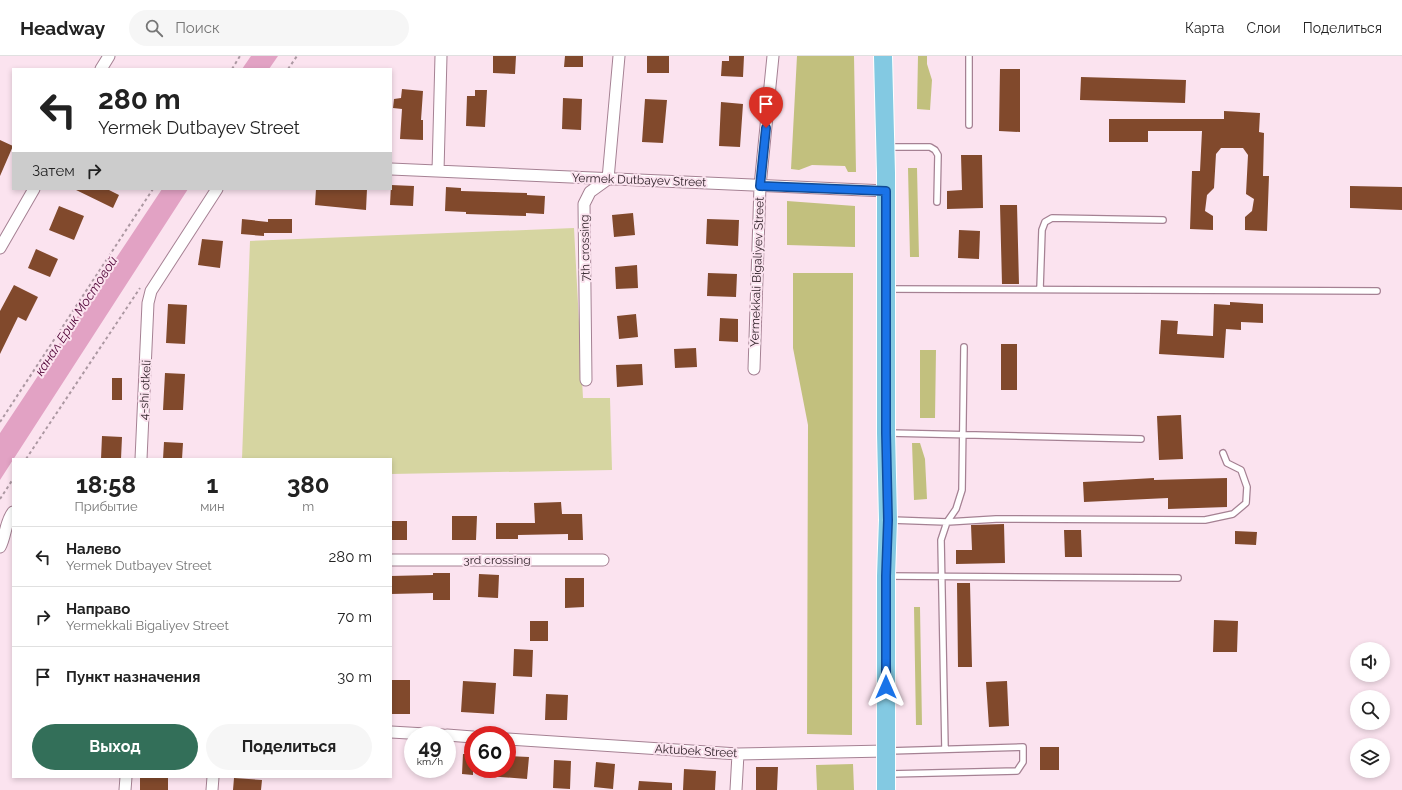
<!DOCTYPE html>
<html lang="ru">
<head>
<meta charset="utf-8">
<style>
  :root { --surface:#fff; --page:#f6f6f6; --text:#222; --muted:#767676; --line:#e0e0e0; --accent:#336f59 }
  body { margin:0; font-family:Raleway,sans-serif; background:var(--page); color:var(--text); height:100vh; display:flex; flex-direction:column; font-size:15px; white-space:nowrap }
  * { box-sizing:border-box; margin:0 }
  p { font-size:13px; color:var(--muted) }
  .icon { flex:none; width:22px; height:22px; fill:none; stroke:currentColor; stroke-width:2; stroke-linecap:round; stroke-linejoin:round }
  .map { position:relative; flex:1; overflow:hidden }
  .panel { position:absolute; left:12px; top:402px; width:380px; height:320px; display:flex; flex-direction:column; background:var(--surface); border-radius:0px; box-shadow:0 2px 6px #0003 }
  .panel>* { flex:none }
  .hud { position:absolute; left:12px; top:12px; width:380px; height:122px; border-radius:0px; box-shadow:0 2px 6px #0003; background:#fff; color:var(--text); overflow:hidden }
  .buttons { position:absolute; left:1350px; top:586px; display:grid; gap:8px }
  .buttons a { display:grid; place-items:center; width:40px; height:40px; border-radius:50%; background:var(--surface); box-shadow:0 2px 6px #0003; font-size:20px }
  .speed { position:absolute; left:404px; top:670px; display:flex; gap:8px; font-size:20px; font-weight:700; text-align:center }
  .speed>* { display:grid; place-content:center; width:52px; height:52px; border-radius:50%; background:var(--surface); box-shadow:0 2px 6px #0003; line-height:1 }
  .speed small { font-size:10px; font-weight:400 }
  .speed .limit { border:6px solid #d22; background:#fff; color:#111 }
  .pin { position:absolute; display:grid; place-items:center; width:34px; height:34px; color:#fff; margin:-41px -17px; border-radius:50% 50% 50% 0; rotate:-45deg; box-shadow:0 0 4px #0007 }
  .pin .icon { rotate:45deg }
  .me { position:absolute; width:44px; margin:-22px; rotate:0deg; stroke-linejoin:round; filter:drop-shadow(0 0 3px #0008) }
  .turn { display:flex; align-items:center; gap:14px; height:84px; padding:0 20px; font-size:18px }
  .turn .icon { width:52px; height:52px; stroke-width:2.5 }
  .turn b { display:block; font-size:28px; line-height:34px }
  .then { display:flex; align-items:center; height:38px; padding:0 20px; background:#0003; gap:8px; font-size:15px }
  .eta { display:flex; justify-content:space-evenly; align-items:center; height:68px; text-align:center }
  .eta b { font-size:24px; font-weight:700; line-height:28px }
  .cta { display:flex; gap:8px; margin-top:auto; padding:8px 20px }
  .cta a { flex:1; height:46px; border-radius:24px; background:var(--accent); color:#fff; font-size:16px; font-weight:700; line-height:46px; text-align:center }
  .cta a+a { background:var(--page); color:var(--text) }
  ul { padding:0; list-style:none }
  li { display:flex; align-items:center; gap:12px; height:60px; padding:0 20px; border-top:1px solid var(--line) }
  li div { flex:1 }
  li b { display:block; font-size:15px }
  li em { font-style:normal }
  header { display:flex; align-items:center; gap:24px; box-sizing:border-box; height:56px; padding:0 20px; background:var(--surface); border-bottom:1px solid var(--line) }
  header strong { font-size:19px }
  nav { display:flex; gap:22px; margin-inline-start:auto; font-size:14px }
  .search { width:280px; height:36px; background:var(--page); display:flex; align-items:center; gap:10px; box-sizing:border-box; padding:0 14px; border-radius:22px; color:var(--muted); font-size:15px }
  .map>svg:first-child { display:block }
</style>
</head>
<body>
<header>
<strong>Headway</strong>
<div class="search"><svg class="icon" aria-label="search" viewBox="0 0 24 24"><circle cx="10" cy="10" r="6"/><path d="M15 15l6 6"/></svg>Поиск</div>
<nav><a>Карта</a><a>Слои</a><a>Поделиться</a></nav>
</header>
<div class="map">
<svg width="1402" height="734" viewBox="0 0 1402 734">
  <rect width="100%" height="100%" fill="#fbe3ef"/>
  <!-- green -->
  <path fill="#d6d5a1" d="M574,172L583,342H610L612,414L391,418V403H242L250,185Z"/>
  <!-- forest -->
  <path fill="#c2c07e" d="M797,0H854L856,116H848L845,110L812,109L799,114L791,113Z
    M918,0H927V8L932,24L930,54L917,53Z
    M908,112H917L919,201H910Z
    M787,145L855,150V191L787,189Z
    M793,217H853L852,679L807,678L808,369L793,292Z
    M920,294H936L935,362H920Z
    M912,387H920L925,403L927,443L914,444Z
    M914,551H920L922,669H916Z
    M853,708L854,734H817L816,709Z"/>
  <!-- water -->
  <path fill="#e2a2c4" d="M251,0H278L269,13H242Z
    M162,133H188L0,424V377Z"/>
  <!-- building -->
  <path fill="#81492c" d="M493,0H516L515,18L493,17Z
    M565,0H583V11H564Z
    M647,0H669V17H647Z
    M729,0H744L743,21L721,20L722,5H729Z
    M1000,13H1020V76L999,75Z
    M1081,21L1186,24L1185,47L1080,44Z
    M402,33L423,35L421,64H423V84L400,83L402,53L393,52L394,43L401,42Z
    M475,34H487L485,71L466,70L467,40H475Z
    M563,42L582,43L581,74L562,73Z
    M645,43L667,44L663,87L642,86Z
    M721,46L743,48L740,91L719,90Z
    M1224,55L1260,57L1259,76L1264,77L1263,120H1269L1267,175L1245,174V161L1252,155L1254,143L1246,138L1248,99L1243,92H1221L1216,98L1214,132L1207,139L1205,155L1213,160V174L1190,173L1192,115H1200L1202,75H1148V86H1109V63H1224Z
    M0,84L13,90L0,120Z
    M961,99H982L983,152L947,153V135L962,134Z
    M391,129L414,130L413,150L390,149Z
    M1350,130L1402,131V154L1350,152Z
    M446,131L461,132V135L527,137V139L545,140L544,158L526,157V160L466,158V156L445,155Z
    M74,133H107L119,139L113,152Z
    M316,133H367L366,154L315,149Z
    M1000,149H1017L1019,228H1002Z
    M59,150L84,160L74,184L49,174Z
    M633,157L635,179L614,181L612,159Z
    M242,163L268,166V163H292V177H264V180L241,178Z
    M707,163L739,164L738,190L706,188Z
    M959,174L980,175L979,203L958,202Z
    M202,183L223,185L220,212L198,209Z
    M36,193L58,203L50,221L28,212Z
    M637,209L638,232L616,233L615,211Z
    M708,217L737,218L736,241L707,240Z
    M14,229L38,241L26,265L18,261L0,298V255Z
    M1230,246L1263,248V267L1241,266V274L1226,273L1224,302L1159,298L1161,264L1178,265L1177,278L1213,280L1214,248L1230,249Z
    M168,248L187,249L185,288L166,287Z
    M636,258L638,281L619,283L617,260Z
    M720,262L738,263V286L719,285Z
    M1001,288H1017V334H1001Z
    M696,292L697,311L675,312L674,293Z
    M642,308L643,329L617,331L616,309Z
    M165,317L185,318L183,354H163Z
    M112,322H122V344H112Z
    M1181,359L1183,403L1159,404L1157,360Z
    M102,380L122,381L121,403H101Z
    M164,386L183,387L182,403H163Z
    M1154,422V424L1227,422V451L1168,453V442L1084,446L1083,426Z
    M561,446L562,458H582L583,484H568V478L518,479V483H496V467H535L534,447Z
    M452,460H477L476,484H452Z
    M391,465H407V484H391Z
    M1004,468L1005,507L956,508V494H972L971,469Z
    M1064,474H1081L1082,501H1065Z
    M1235,475L1257,476L1256,489L1235,488Z
    M433,517H450V544H433V537L391,538V520L433,519Z
    M479,518L499,519L498,542L478,541Z
    M565,522H584V551L565,552Z
    M957,527H970L972,611H958Z
    M1214,564L1238,565L1237,596H1213Z
    M530,565H548V585H530Z
    M514,593L533,594L532,621L513,620Z
    M391,624H410V658H391Z
    M463,625L496,627L494,658L461,656Z
    M1007,625L1009,670L989,671L986,626Z
    M546,638L568,639L567,664H545Z
    M1040,691H1059V714H1040Z
    M463,698H473V719L462,718Z
    M507,700L529,701L527,723L487,720L488,713H507Z
    M554,704L571,705L570,733L553,732Z
    M596,706L615,708L613,733L594,731Z
    M756,711H778L777,734H756Z
    M684,713L716,715L715,734H683Z
    M140,721H168V734H140Z
    M234,722L262,724L261,734H233Z
    M639,725L672,727V734H638Z"/>
  <g fill="none" stroke-linecap="round" stroke-linejoin="round">
    <!-- service casing -->
    <g stroke="#a58193" stroke-width="8">
      <path id="service" d="M969,69V0
        M888,91H930L935,94L938,99L937,146
        M889,233L1377,235
        M1040,233L1042,174L1045,166L1052,162L1163,164
        M889,377L1141,383
        M891,464L947,466L996,463L1205,464L1233,458L1246,447L1247,431L1241,414L1227,407L1223,397
        M888,520L1178,522
        M945,693L941,484L947,466L956,453L962,434L964,291
        M888,695L1023,691V706L1017,715L889,718"/>
    </g>
    <!-- minor casing -->
    <g stroke="#a58193" stroke-width="13">
      <path id="minor" d="M101,13L109,0
        M391,113L886,135
        M438,115L441,0
        M0,192L34,133
        M754,313L760,130L773,0
        M586,324L584,148L590,136L608,123L619,0
        M141,403L148,247L151,235L217,133
        M0,491C6,480 5,466 13,456
        M391,504H603
        M391,676L443,679
        M447,679L473,681
        M507,683L738,698L886,695
        M125,734L126,721
        M212,734L213,721
        M736,734L738,698"/>
    </g>
    <!-- primary casing -->
    <g stroke="#fff" stroke-width="20">
      <path id="primary" d="M883,0L886,117V377L888,464L886,520V734"/>
    </g>
    <!-- path -->
    <path stroke="#ac98a2" stroke-width="2" stroke-dasharray="3 3" stroke-linecap="butt" d="M232,13L240,0
      M288,13L297,0
      M0,366L153,133
      M26,403L140,232
      M0,443L13,423"/>
    <!-- service -->
    <use href="#service" stroke="#fff" stroke-width="5.5"/>
    <!-- minor -->
    <use href="#minor" stroke="#fff" stroke-width="11"/>
    <!-- primary -->
    <use href="#primary" stroke="#83c9e2" stroke-width="18"/>
  </g>
  <g fill="none" stroke-linecap="round" stroke-linejoin="round">
    <!-- route casing -->
    <g stroke="#114b97" stroke-width="10">
      <path id="route" d="M766,72L760,130L886,135V377L888,464L886,520V631"/>
    </g>
    <!-- route -->
    <use href="#route" stroke="#1a73e8" stroke-width="7"/>
  </g>
  <g text-anchor="middle" dominant-baseline="central" stroke-width="4" stroke-linejoin="round" paint-order="stroke">
    <!-- street labels -->
    <g font-size="12" fill="#31232a" stroke="#fbe3ef">
      <text transform="translate(639 124) rotate(2)">Yermek Dutbayev Street</text>
      <text transform="translate(585 192) rotate(-91)">7th crossing</text>
      <text transform="translate(757 216) rotate(-88)">Yermekkali Bigaliyev Street</text>
      <text transform="translate(145 334) rotate(-87)">4-shi otkeli</text>
      <text x="497" y="504">3rd crossing</text>
      <text transform="translate(696 695) rotate(3)">Aktubek Street</text>
    </g>
    <!-- water labels -->
    <g font-size="13" font-style="italic" fill="#4f0235" stroke="#fbe3ef">
      <text transform="translate(76 260) rotate(-57)">канал Ерик Мостовой</text>
    </g>
  </g>
</svg>
<div class="buttons">
<a><svg class="icon" aria-label="sound" viewBox="0 0 24 24"><path d="M4 9h4l5-4v14l-5-4H4zM17 9q2 3 0 6"/></svg></a>
<a><svg class="icon" aria-label="search" viewBox="0 0 24 24"><circle cx="10" cy="10" r="6"/><path d="M15 15l6 6"/></svg></a>
<a><svg class="icon" aria-label="layers" viewBox="0 0 24 24"><path d="M12 4l9 5-9 5-9-5zM3 14l9 5 9-5"/></svg></a>
</div>
<div class="speed"><div>49<small>km/h</small></div><div class="limit">60</div></div>
<div class="pin" style="left:766px;top:72px;background:#d93025"><svg class="icon" aria-label="arrive" viewBox="0 0 24 24"><path d="M6 21V4h12l-3 4 3 4H6"/></svg></div>
<svg class="me" style="left:886px;top:631px" viewBox="-20 -20 40 40"><path d="M0-17L14 15 0 8-14 15z" fill="#1a73e8" stroke="#fff" stroke-width="4"/></svg>
<div class="hud">
<div class="turn"><svg class="icon" aria-label="left" viewBox="0 0 24 24"><path d="M17 20v-9H6M10 6l-5 5 5 5"/></svg><div><b>280 m</b>Yermek Dutbayev Street</div></div>
<div class="then">Затем<svg class="icon" aria-label="right" viewBox="0 0 24 24"><path d="M7 20v-9h11M14 6l5 5-5 5"/></svg></div>
</div>
<section class="panel">
<div class="eta">
<div><b>18:58</b><p>Прибытие</p></div>
<div><b>1</b><p>мин</p></div>
<div><b>380</b><p>m</p></div>
</div>
<ul>
<li><svg class="icon" aria-label="left" viewBox="0 0 24 24"><path d="M17 20v-9H6M10 6l-5 5 5 5"/></svg><div><b>Налево</b><p>Yermek Dutbayev Street</p></div><em>280 m</em></li>
<li><svg class="icon" aria-label="right" viewBox="0 0 24 24"><path d="M7 20v-9h11M14 6l5 5-5 5"/></svg><div><b>Направо</b><p>Yermekkali Bigaliyev Street</p></div><em>70 m</em></li>
<li><svg class="icon" aria-label="arrive" viewBox="0 0 24 24"><path d="M6 21V4h12l-3 4 3 4H6"/></svg><div><b>Пункт назначения</b></div><em>30 m</em></li>
</ul>
<div class="cta"><a>Выход</a><a>Поделиться</a></div>
</section>
</div>
</body>
</html>
